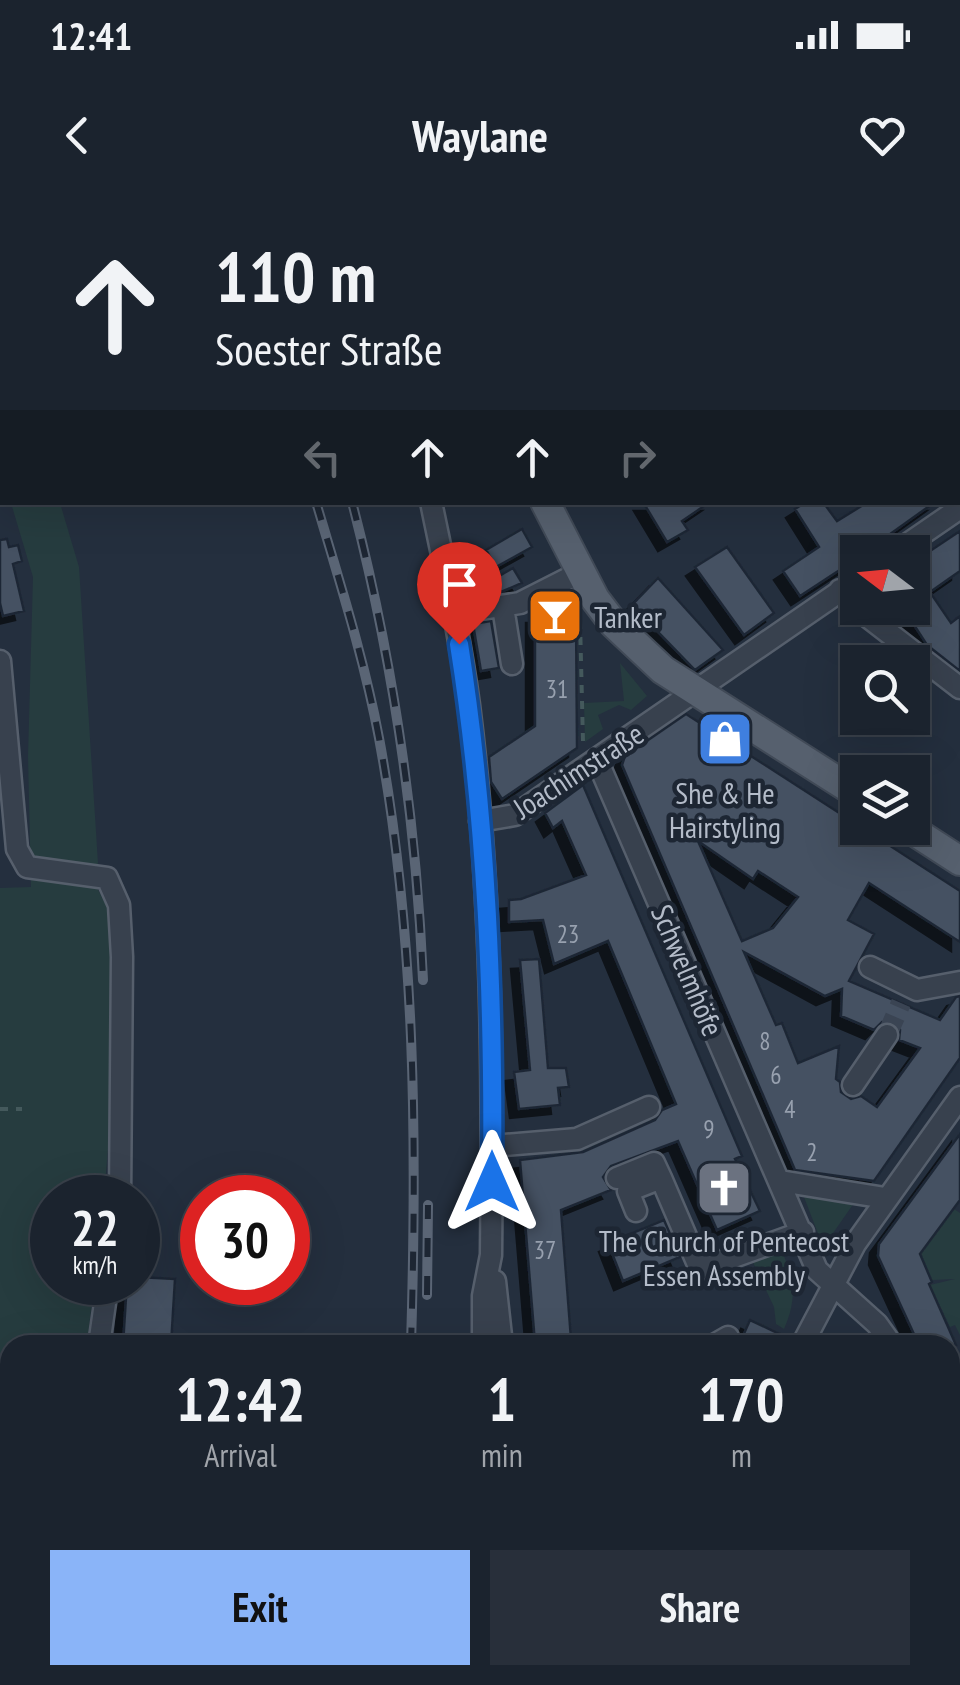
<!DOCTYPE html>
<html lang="en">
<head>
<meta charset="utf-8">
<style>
  :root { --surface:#1b232e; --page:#282f3a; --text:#f1f3f6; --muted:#a0a4aa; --line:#39404a; --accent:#8ab4f8 }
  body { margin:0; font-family:"PT Sans Narrow",sans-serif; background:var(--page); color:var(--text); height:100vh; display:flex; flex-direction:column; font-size:38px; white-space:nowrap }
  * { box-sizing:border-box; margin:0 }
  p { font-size:32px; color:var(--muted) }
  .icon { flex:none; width:55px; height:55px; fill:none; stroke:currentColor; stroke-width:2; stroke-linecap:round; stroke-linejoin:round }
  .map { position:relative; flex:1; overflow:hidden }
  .drawer { position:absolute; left:0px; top:1135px; width:960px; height:350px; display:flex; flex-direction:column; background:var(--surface); border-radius:30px 30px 0 0; box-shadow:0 10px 40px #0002,0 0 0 2px var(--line) }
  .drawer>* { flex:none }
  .top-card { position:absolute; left:0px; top:0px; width:960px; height:305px; box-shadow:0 10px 40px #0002,0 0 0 2px var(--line); background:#1b232e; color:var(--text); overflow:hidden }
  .needle { width:65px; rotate:286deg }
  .fabs { position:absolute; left:840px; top:335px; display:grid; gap:20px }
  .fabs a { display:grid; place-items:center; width:90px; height:90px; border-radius:0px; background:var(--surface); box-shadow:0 10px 40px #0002,0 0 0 2px var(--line); font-size:50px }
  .speed { position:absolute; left:30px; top:975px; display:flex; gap:20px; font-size:50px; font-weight:700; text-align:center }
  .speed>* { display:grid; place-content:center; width:130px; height:130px; border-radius:50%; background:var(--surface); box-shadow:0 10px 40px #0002,0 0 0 2px var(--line); line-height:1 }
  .speed small { font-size:25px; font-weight:400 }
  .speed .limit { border:15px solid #d22; background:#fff; color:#111 }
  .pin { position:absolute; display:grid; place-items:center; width:85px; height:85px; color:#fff; margin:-102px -42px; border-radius:50% 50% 50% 0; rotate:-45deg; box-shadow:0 0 10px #0007 }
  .pin .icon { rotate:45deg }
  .me { position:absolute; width:110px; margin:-55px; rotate:0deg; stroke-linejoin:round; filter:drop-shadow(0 0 8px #0008) }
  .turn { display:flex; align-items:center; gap:35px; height:210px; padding:0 50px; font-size:45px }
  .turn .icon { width:130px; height:130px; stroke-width:2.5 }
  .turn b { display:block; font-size:70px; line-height:85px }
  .lanes { display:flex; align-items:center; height:95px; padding:0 50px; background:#0003; justify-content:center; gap:50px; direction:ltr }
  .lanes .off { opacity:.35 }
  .eta { display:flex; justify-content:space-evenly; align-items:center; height:170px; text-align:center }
  .eta b { font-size:60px; font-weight:700; line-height:70px }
  .primary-button { display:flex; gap:20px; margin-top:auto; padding:20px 50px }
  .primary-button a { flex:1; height:115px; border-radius:0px; background:var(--accent); color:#111; font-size:40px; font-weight:700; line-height:115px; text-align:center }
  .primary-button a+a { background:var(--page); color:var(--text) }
  .status { display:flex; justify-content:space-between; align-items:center; height:70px; padding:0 50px; background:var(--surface); direction:ltr }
  .status svg { height:28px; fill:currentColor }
  header { display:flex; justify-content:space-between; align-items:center; height:130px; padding:0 50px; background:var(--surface); font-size:45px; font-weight:700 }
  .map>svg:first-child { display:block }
</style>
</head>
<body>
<div class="status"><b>12:41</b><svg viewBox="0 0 49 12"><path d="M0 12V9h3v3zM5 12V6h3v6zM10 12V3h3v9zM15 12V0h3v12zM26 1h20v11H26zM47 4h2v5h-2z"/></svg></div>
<header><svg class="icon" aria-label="back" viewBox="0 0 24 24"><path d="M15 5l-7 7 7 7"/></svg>Waylane<svg class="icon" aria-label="heart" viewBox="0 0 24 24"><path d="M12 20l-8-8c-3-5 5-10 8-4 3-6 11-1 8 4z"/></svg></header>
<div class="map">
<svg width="960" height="1485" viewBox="0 0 960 1485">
  <defs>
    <filter id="shadow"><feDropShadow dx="-9" dy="9" stdDeviation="0" flood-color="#0009"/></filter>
  </defs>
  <rect width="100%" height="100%" fill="#242f3e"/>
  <!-- green -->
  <path fill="#263c3f" d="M0,108L2,116V275L0,266Z
    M11,303H60L79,367L98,663L97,688L110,712V924L104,997L52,998V1082L94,1083L87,1145H10V1475H35L34,1485H0V688L31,687L28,556L33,377Z
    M620,463L647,496L631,510L619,505L598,515L603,529L585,542L584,503L624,501Z
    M804,997L854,1003L831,1036H819Z
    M954,1009L960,1013V1135L955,1125L950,1127L930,1085L955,1079L932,1080L921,1053Z
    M780,1047C794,1078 798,1097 784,1129L776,1124L774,1107L751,1058Z
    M950,1401H960V1485H932L933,1475H950Z"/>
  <!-- building -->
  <path fill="#455162" stroke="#1f2835" stroke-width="2.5" fill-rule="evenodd" filter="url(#shadow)" d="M643,302H710L682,321L688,330L667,342Z
    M806,302H823L837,321L868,302H935L865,352H858V358L800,396L783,371L819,347L795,309Z
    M522,329L532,347L496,367L486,350Z
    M960,331V371L930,392L951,423L960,416V471L927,445L903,408H912V363Z
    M7,339L9,347L18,345L22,361L13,364L24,411L3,416L0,403V340Z
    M727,347L774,413L744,435L695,367Z
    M513,368L522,383L501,392L494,379Z
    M658,378L723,450L695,470L632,405Z
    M535,414H576L577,548L502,599L491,582L489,557L535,526Z
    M491,421L499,468L481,471L473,424Z
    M686,514L960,691V742L869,683L848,720L874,734L849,781L940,820L956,797L960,796V858L874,981L795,970L622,565L625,556ZM698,641L753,679L758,671L798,697L773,728L742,741ZM744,752L825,796L842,789L841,816L874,830L882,822L894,823L900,830L899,840L920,848L877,907L861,896L851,899L841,892L840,882L836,879L839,846L798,863L782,823L776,825Z
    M583,585L742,956L735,959L760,1011L717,1030L678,941L611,966L603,977L611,990L561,1010L571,1139L569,1145H551V1142L535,1143L520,960L583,952L655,920L662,910L676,904L608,741L554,764L543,720L509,722V700L521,699L586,675L562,621L553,628L545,613Z
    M539,759L548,868H566L569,887L558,888L560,905L519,909L514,872L530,870L520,760Z
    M960,934V1000L920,1054L932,1082L929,1084L956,1145H919L878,1056L879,1044Z
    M664,1020L680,1057L623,1081L608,1043Z
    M138,1077L175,1079L171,1145H123L127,1082H138Z
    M750,1120L790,1139L788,1145H739Z"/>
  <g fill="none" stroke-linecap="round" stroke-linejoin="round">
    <!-- minor-tunnel -->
    <path stroke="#3a4453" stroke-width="20" stroke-dasharray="20 10" stroke-linecap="butt" d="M887,835L901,803"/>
    <!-- minor casing -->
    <g stroke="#565f6c" stroke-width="25">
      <path id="minor" d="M936,2L937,0
        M431,302C445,370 460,437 469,505C492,688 493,871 491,1055L483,1096V1145
        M896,352L960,308
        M840,390L850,403L960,488
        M503,407L512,464
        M454,413L520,403L581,372
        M0,461L17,649L27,667L107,678L119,705L122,757L120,998
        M597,560L817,1070L877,1124L892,1145
        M480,621L515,615L858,379
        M870,767L917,790L960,782
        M853,885L887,835
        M492,946L577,939L649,907
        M617,978L654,963L661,978
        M780,981L885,998
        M636,1011L628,991L661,978L700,1069L803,1032
        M495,1081L502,1145
        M99,1145L108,1082
        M714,1145L728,1137
        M802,1145L855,1044L960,897
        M950,1202L960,1198
        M950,1393H960
        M538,1475L539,1485
        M48,1485L49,1475
        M486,1485V1475
        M644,1485L648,1475
        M809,1485L814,1475
        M930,1485L932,1475"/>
    </g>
    <!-- major casing -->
    <g stroke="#414a57" stroke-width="32">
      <path id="major" d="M412,0L413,2
        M434,0L435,2
        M813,0L817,2
        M958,87L960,89
        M545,302L595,399L614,424L663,470L858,594
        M909,628L960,661"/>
    </g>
    <!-- path -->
    <path stroke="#44595c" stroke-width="4" stroke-dasharray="8 8" stroke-linecap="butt" d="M580,421L583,541
      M0,909H22"/>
    <!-- minor -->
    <use href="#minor" stroke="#38414e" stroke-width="20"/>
    <!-- major -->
    <use href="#major" stroke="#56606e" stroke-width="28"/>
    <!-- rail casing -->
    <g stroke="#5a6575" stroke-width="10">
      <path id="rail" d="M219,0L220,2
        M258,0L259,2
        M316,302C339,380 364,458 379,538C416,738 417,943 411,1145
        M352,302C393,460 416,618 423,780
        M427,1095L428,1005
        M378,1485L381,1475"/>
    </g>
    <!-- rail -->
    <use href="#rail" stroke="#1d2633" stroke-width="6" stroke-dasharray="19" stroke-linecap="butt"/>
  </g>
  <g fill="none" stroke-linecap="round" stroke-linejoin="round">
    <!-- route casing -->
    <g stroke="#114b97" stroke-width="25">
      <path id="route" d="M459,444C487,622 494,802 492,982"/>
    </g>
    <!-- route -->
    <use href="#route" stroke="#1a73e8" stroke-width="18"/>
  </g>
  <!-- icons -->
  <defs>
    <g id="bar-square" transform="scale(2.875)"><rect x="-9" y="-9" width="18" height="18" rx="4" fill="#e8710a" stroke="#1d2633"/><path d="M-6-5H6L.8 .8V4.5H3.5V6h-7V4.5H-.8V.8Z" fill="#fff"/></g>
    <g id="shop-square" transform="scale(2.875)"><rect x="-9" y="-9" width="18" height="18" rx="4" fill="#3f7fe0" stroke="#1d2633"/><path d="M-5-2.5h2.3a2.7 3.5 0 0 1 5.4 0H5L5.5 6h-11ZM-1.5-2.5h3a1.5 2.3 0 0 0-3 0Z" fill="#fff"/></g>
    <g id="church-square" transform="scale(2.875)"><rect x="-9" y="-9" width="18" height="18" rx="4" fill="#6b7280" stroke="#1d2633"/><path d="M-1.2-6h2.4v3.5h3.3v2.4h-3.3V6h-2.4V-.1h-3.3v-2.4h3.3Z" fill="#fff"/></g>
  </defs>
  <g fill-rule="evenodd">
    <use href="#bar-square" x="555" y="416"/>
    <use href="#shop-square" x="725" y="539"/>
    <use href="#church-square" x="724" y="988"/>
  </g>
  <g text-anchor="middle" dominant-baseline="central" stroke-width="9" stroke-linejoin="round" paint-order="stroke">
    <!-- number labels -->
    <g font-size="25" fill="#98a1af">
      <text x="557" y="489">31</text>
      <text x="568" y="734">23</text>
      <text x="765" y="841">8</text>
      <text x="776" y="875">6</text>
      <text x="790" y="909">4</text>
      <text x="709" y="929">9</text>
      <text x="812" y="952">2</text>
      <text x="545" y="1050">37</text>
    </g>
    <!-- poi labels -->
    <g font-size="30" fill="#b4bcc9" stroke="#1d2633">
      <text x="594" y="416" text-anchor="start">Tanker</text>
      <text x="725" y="592">She &amp; He<tspan x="725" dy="34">Hairstyling</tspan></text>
      <text x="724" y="1040">The Church of Pentecost<tspan x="724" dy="34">Essen Assembly</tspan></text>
    </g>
    <!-- street labels -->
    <g font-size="30" fill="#b4bcc9" stroke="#1d2633">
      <text transform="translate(578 570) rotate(-33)">Joachimstraße</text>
      <text transform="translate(688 770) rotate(67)">Schwelmhöfe</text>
    </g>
  </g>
</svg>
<div class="fabs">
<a><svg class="needle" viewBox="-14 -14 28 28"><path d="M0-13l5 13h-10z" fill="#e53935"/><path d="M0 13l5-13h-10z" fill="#a0a4aa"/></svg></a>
<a><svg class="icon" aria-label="search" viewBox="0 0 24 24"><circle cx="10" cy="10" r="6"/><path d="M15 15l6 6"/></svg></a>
<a><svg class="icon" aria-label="layers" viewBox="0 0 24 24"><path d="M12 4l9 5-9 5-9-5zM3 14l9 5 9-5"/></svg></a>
</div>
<div class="speed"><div>22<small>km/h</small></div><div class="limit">30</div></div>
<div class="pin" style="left:459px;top:444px;background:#d93025"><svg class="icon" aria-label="arrive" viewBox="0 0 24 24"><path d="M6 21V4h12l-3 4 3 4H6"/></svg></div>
<svg class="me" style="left:492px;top:982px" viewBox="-20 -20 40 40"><path d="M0-17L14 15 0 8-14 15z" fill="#1a73e8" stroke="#fff" stroke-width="4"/></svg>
<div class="top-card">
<div class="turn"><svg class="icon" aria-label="ahead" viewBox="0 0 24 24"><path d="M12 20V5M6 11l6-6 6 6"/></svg><div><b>110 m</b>Soester Straße</div></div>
<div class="lanes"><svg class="icon off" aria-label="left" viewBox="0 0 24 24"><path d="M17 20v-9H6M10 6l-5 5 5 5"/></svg><svg class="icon" aria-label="ahead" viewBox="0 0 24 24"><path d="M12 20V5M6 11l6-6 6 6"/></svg><svg class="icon" aria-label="ahead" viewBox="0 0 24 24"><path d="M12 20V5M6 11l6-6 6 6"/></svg><svg class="icon off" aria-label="right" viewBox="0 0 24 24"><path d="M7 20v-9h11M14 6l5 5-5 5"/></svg></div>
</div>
<section class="drawer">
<div class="eta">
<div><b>12:42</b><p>Arrival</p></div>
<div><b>1</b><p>min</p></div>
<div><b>170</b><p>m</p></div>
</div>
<div class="primary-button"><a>Exit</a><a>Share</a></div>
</section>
</div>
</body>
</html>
